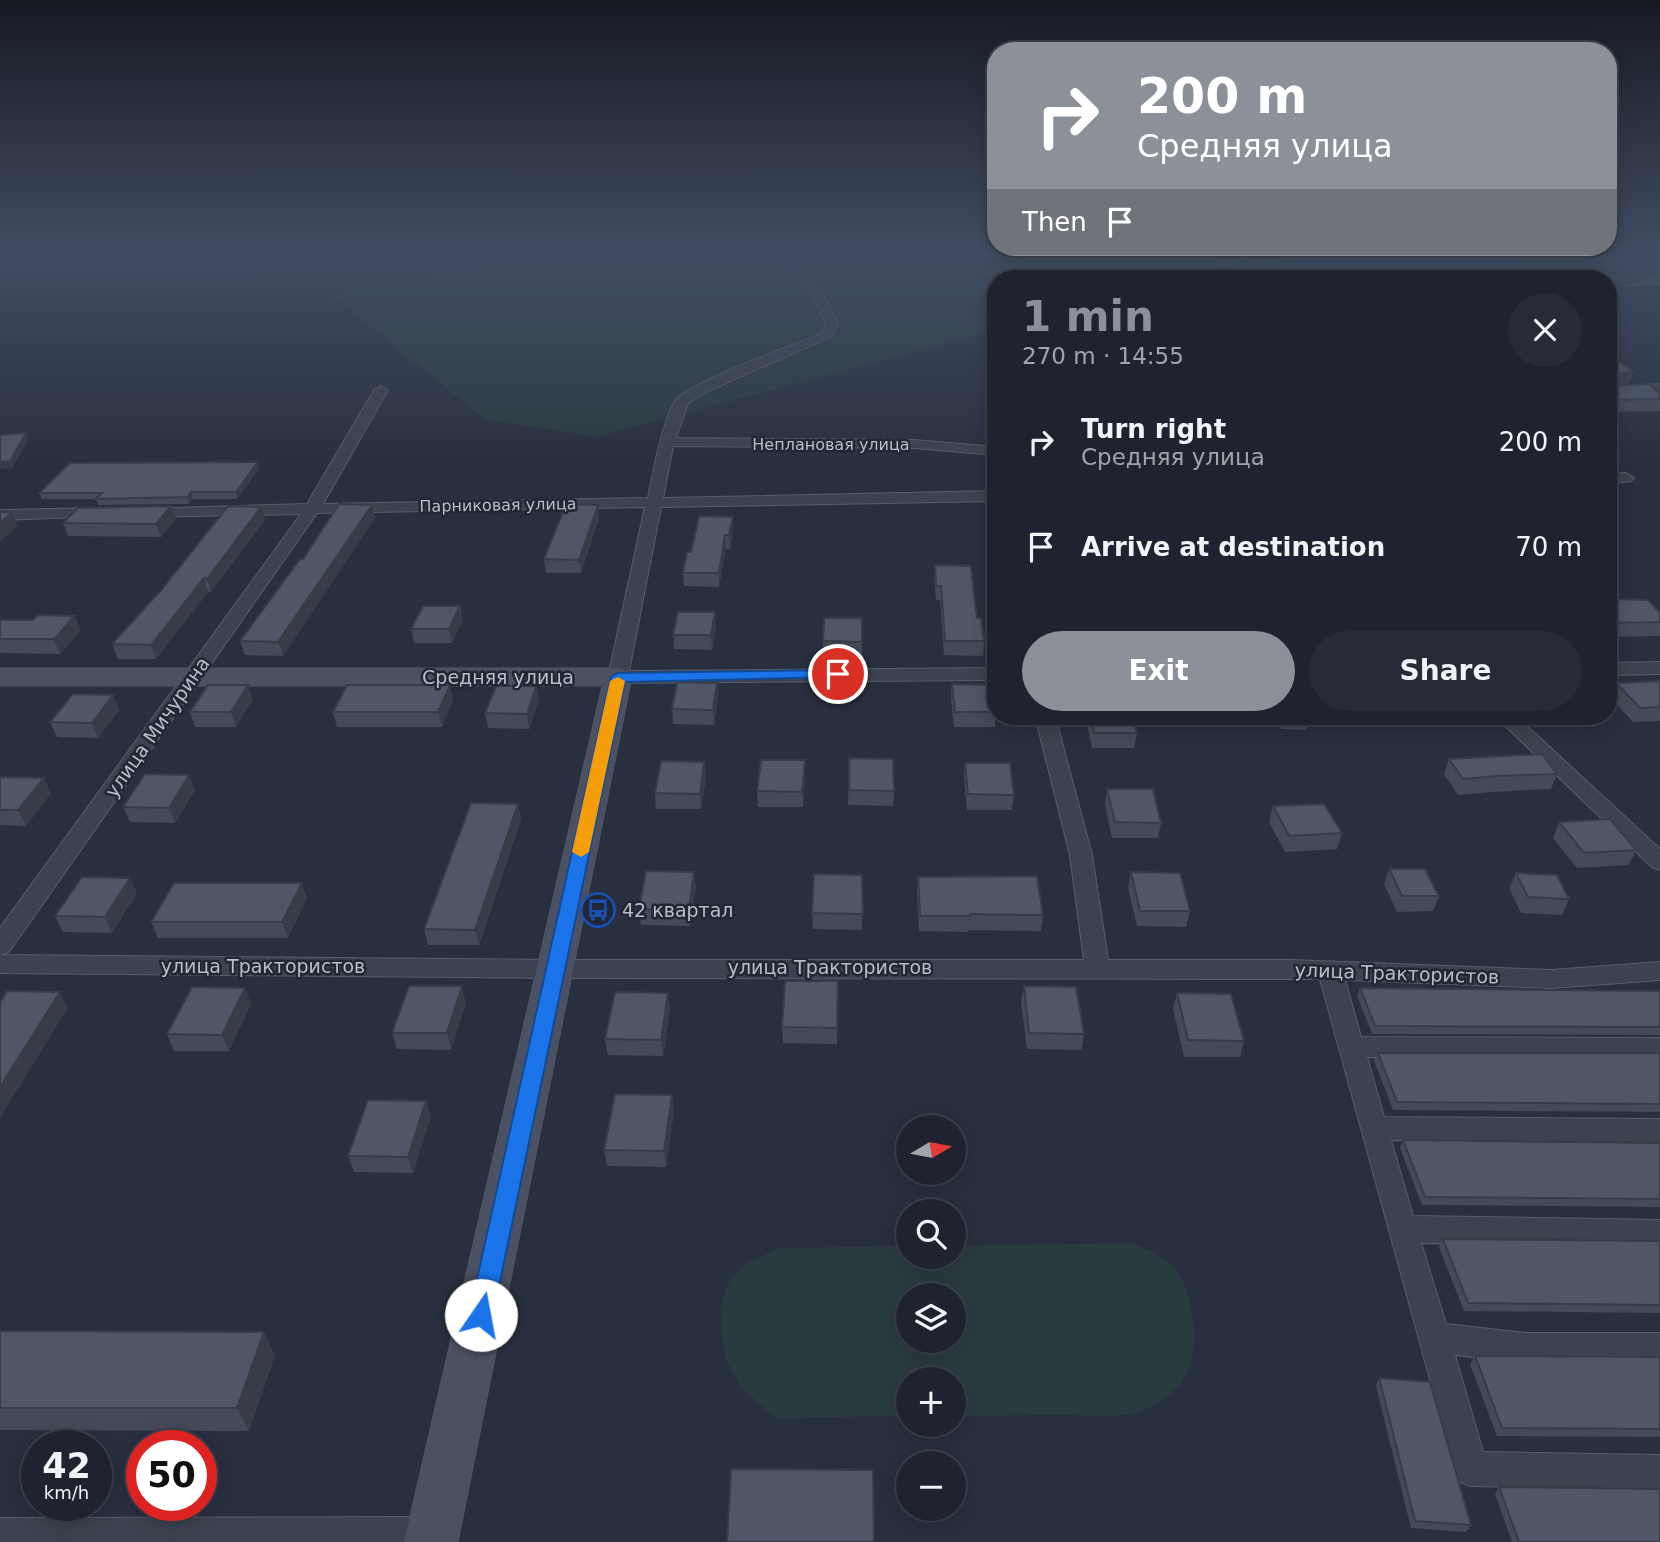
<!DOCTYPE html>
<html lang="en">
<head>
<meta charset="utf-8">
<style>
  :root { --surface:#1e232f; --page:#262b37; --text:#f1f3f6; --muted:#a1a4aa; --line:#3c404b; --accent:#8c9099 }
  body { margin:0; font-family:"DejaVu Sans",sans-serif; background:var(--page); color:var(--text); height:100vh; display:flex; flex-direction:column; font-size:26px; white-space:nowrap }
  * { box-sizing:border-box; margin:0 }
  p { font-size:23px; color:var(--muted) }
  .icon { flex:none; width:38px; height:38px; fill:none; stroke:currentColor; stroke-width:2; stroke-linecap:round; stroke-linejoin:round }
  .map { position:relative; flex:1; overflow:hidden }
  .details { position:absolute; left:987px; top:270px; width:630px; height:455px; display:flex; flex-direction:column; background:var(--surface); border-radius:28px; box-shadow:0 4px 18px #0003,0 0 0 2px var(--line) }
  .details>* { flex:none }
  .guide { position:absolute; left:987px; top:42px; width:630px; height:214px; border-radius:28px; box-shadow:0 4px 18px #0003,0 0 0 2px var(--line); background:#8c9099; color:#fff; overflow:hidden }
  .needle { width:46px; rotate:80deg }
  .controls { position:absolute; left:896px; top:1115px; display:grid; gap:14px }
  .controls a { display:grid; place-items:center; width:70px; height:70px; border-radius:50%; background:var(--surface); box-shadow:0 4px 18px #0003,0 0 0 2px var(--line); font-size:35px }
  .speed { position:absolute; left:21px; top:1430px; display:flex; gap:14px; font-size:35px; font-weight:700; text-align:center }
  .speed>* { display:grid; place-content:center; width:91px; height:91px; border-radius:50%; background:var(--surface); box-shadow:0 4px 18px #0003,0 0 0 2px var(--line); line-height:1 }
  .speed small { font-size:18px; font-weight:400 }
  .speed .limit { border:10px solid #d22; background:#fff; color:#111 }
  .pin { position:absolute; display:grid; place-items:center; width:60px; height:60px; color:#fff; margin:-30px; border:4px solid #fff; border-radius:50%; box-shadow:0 2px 7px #0007 }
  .me { position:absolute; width:77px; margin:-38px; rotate:12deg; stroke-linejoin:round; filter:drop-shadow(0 0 5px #0008) }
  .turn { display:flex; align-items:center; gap:24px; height:147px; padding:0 35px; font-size:32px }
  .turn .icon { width:91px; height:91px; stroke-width:2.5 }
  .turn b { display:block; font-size:49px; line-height:60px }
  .then { display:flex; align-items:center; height:66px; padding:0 35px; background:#0003; gap:14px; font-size:26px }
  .round { display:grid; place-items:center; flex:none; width:74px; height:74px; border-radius:37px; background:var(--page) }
  .overview { display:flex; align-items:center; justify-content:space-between; height:119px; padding:0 35px }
  h1 { font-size:42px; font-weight:800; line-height:52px; color:var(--accent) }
  .button { display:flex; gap:14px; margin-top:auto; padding:14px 35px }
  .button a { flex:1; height:80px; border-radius:42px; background:var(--accent); color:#fff; font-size:28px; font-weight:800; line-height:80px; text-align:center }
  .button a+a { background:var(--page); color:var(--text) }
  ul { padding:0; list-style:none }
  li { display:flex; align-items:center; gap:21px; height:105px; padding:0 35px }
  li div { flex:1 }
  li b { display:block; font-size:26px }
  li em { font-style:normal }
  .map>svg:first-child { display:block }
</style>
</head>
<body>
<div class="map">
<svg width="1660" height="1542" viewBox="0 0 1660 1542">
  <rect width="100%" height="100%" fill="#282f3f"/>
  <!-- green -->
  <path fill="#2a3b40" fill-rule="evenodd" d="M543,253H1286L1191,278H996V330L597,437L486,420L330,294Z
    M1131,1243C1169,1257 1186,1272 1192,1314C1200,1363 1185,1396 1135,1413C1121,1418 1078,1415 1061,1415C1025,1415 989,1416 954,1416V1379H908V1416L775,1418L742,1388L726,1360L721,1330L722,1301L731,1277L749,1262L779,1248L908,1246V1256H954V1246ZM908,1295H954V1340H908Z"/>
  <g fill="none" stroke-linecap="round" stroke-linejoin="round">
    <!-- street casing -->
    <g stroke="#575d69" stroke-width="2">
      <path id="street" d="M783,253H793V259L827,301L838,323L832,336L708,391L688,403L676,438L914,440L996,447V455L914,448L673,446L663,498L996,491V501L661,507L629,671L996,668V680L618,683L608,677L645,507L317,513L9,952L0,955V928L301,514L144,517L138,515L136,512L138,509L307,504L374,390L381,386L388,390L323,504L648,498C652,477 664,413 677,399C693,381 793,345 821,334L826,323L817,304L783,259Z
        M1285,253H1302L1258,266L1249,278H1237L1250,262Z
        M1660,278V284L1608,286V280Z
        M1660,384V392L1608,396V388Z
        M1626,473L1634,478L1631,481L1608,484V474Z
        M101,508L109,513L107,516L0,520V510Z
        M1660,662V674L1608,675V663Z
        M1035,716H1055L1092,855L1108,960H1291L1552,970L1660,962V980L1552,988L1345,980L1361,1037L1660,1038V1058L1367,1057L1384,1117L1660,1119V1143L1391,1140L1413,1216L1660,1220V1246L1421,1243L1446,1324L1526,1333H1660V1363H1526L1455,1355L1483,1452L1660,1455V1489L1470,1486L1458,1481L1320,979L555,978L0,973V955L555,960H1084L1070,855Z
        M1495,716H1516L1660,849V870L1652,867Z
        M432,1517L445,1522L450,1535L447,1542H0V1518Z"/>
    </g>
    <!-- secondary casing -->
    <g stroke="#575d69" stroke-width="1">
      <path id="secondary" d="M0,668H618L628,671L632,677L458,1542H404L602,686H0Z"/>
    </g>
    <!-- street -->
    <use href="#street" fill="#3c424f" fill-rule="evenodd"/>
    <!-- secondary -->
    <use href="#secondary" fill="#4b5062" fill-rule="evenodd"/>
  </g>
  <!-- wall -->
  <path fill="#444a59" d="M1608,359L1629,384L1611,386L1660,393V411L1608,412Z
    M258,462L259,469L237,499H193L189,504L98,505L96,499H42L39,493Z
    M372,505L375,518L283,656L245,655L240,641L303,559Z
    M598,505L599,518L581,573H546L544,559Z
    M261,507L265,520L211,592H208L156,659H118L112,644Z
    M733,517V530L730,549H726L719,587L684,586L683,573L691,552Z
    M176,519L161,537L68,536L63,523Z
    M935,565L977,618L984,641L983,656L944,655L940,600H936L934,579Z
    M1611,599L1660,613V636L1608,637V602Z
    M460,606L463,620L452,643H414L411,629Z
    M862,618V656H823V641Z
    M0,620L81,630L60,654L0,653Z
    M716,626L712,650L674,649L673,635Z
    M1660,681V721L1633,722L1610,697L1616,683Z
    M717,683L718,697L714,725L673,724L672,709Z
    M952,684L996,706L995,727H954L951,699Z
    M536,686L539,701L529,729L488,728L485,713Z
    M113,695L119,710L98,738L57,737L50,722Z
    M453,699L442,727H337L333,712Z
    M253,700L236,727H195L190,712Z
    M1086,716H1132L1137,733L1134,748H1092L1086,719Z
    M1276,716H1310L1306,730L1281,729Z
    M1402,716H1456L1454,724L1406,723Z
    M1525,716H1574L1571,724L1530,723Z
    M849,758L894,791L893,806L848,805Z
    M1449,759L1557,774L1551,789L1492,792L1458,795L1444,774Z
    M965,763L1014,795L1012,810H967L964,778Z
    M805,776L803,807H758L757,791Z
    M0,777L51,793L26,826L0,825Z
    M706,777L701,809H656L655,793Z
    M1107,789L1161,823L1158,838H1112L1105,804Z
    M195,790L175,823L130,822L123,807Z
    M518,804L521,819L479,945H428L424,929Z
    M1273,806L1342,833L1337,849L1285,852L1269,822Z
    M1559,822L1636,850L1629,865L1577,868L1553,838Z
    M1389,869L1439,896L1433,911L1397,912L1384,884Z
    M694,872L696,887L690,926L641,925L639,909Z
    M1131,872L1190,911L1186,927L1137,926L1128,888Z
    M1516,873L1569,899L1562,915L1521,913L1509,888Z
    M862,875V930L813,929L812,913Z
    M918,877L1043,915L1041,931L969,930L968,932L919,931L917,892Z
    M137,893L112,933L63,932L55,916Z
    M307,898L288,938H158L151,922Z
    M838,981L837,1044L783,1043L782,1027Z
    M1024,986L1084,1034L1082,1050L1027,1049L1021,1002Z
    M1360,988L1660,991V1035L1372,1034L1357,996Z
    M1177,993L1244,1041L1240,1057H1184L1173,1009Z
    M466,1002L451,1050L397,1049L392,1033Z
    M251,1004L229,1051H174L167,1034Z
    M670,1009L663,1056L608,1055L605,1039Z
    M1378,1053H1660V1112L1393,1110L1374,1061Z
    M426,1101L431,1117L413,1173L354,1172L348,1156Z
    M674,1111L666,1167L607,1166L604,1150Z
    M1403,1140L1660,1143V1207L1422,1205L1400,1148Z
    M1443,1239L1660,1241V1313L1464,1311L1439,1247Z
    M0,1331L275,1355L249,1431L0,1430Z
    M1475,1356L1660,1357V1437L1497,1436L1470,1364Z
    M1379,1378L1471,1525L1466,1532L1411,1528L1376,1386Z
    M1499,1487L1660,1542H1512L1495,1494Z"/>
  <!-- shaded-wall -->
  <path fill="#373c48" d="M0,253H78L0,267Z
    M1237,267L1235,277L1233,278H1222Z
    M1633,372L1629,384L1608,386L1610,374Z
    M26,433L28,439L12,468L0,469V462Z
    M258,462L259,469L237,499L236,492Z
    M191,492L193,499L189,504L187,497Z
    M372,505L375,518L283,656L278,642Z
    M598,505L599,518L581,573L579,560Z
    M171,506L176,519L161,537L156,524Z
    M261,507L265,520L211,592L207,579Z
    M12,512L18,526L0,542V524Z
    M733,517V530L730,549L729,535Z
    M725,535L726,549L719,587V573Z
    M204,578L208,592L156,659L151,645Z
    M460,606L463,620L452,643L449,629Z
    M715,612L716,626L712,650L711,635Z
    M75,616L81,630L60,654L54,639Z
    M717,683L718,697L714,725L713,710Z
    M248,685L253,700L236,727L231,712Z
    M450,685L453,699L442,727L438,712Z
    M536,686L539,701L529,729L527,714Z
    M113,695L119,710L98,738L92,723Z
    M805,760V776L803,807L802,792Z
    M704,762L706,777L701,809L700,794Z
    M189,775L195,790L175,823L169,808Z
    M44,778L51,793L26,826L18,810Z
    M518,804L521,819L479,945L475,930Z
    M694,872L696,887L690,926L689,910Z
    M130,878L137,893L112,933L105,917Z
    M302,883L307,898L288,938L282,922Z
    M462,986L466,1002L451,1050L447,1033Z
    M245,988L251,1004L229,1051L222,1035Z
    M60,992L68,1008L0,1118V1087Z
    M668,993L670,1009L663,1056L661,1040Z
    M672,1095L674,1111L666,1167L664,1151Z
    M426,1101L431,1117L413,1173L408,1157Z
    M264,1332L275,1355L249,1431L237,1408Z"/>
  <!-- building -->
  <path fill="#4f5667" stroke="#373c48" stroke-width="2" d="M1232,256L1237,267L1222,278H1193Z
    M1608,359H1616L1633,372L1610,374L1611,386L1649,384L1660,393V399L1608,400Z
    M26,433L10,461L0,462V435Z
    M258,462L236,492H191L187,497L95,499L102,493H39L70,463Z
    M339,504L372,505L278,642L240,641L300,559H303Z
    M566,504L598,505L579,560L544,559Z
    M171,506L156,524L63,523L78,508Z
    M228,506L261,507L207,579L204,578L151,645L112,644L162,589Z
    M0,512H12L0,524Z
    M699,516L733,517L729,535H725L719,573H683L687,552H691Z
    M935,565L971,566L977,618H981L984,641H945L941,586H936Z
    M1611,599L1648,600L1660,613V622L1608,623V602H1613Z
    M423,606H460L449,629H411Z
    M678,612H715L711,635H673Z
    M38,615L75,616L54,639H0V620H33Z
    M824,618H862V642L823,641Z
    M1660,681V707L1640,708L1616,683Z
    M677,682L717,683L713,710L672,709Z
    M952,684L993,685L996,712H955Z
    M208,685H248L231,712H190Z
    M347,685H450L438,712H333Z
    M496,686H536L527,714L485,713Z
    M73,694L113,695L92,723L50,722Z
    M1090,716H1132L1137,733H1094Z
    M1542,754L1557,774L1497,776L1463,779L1449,759Z
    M849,758L893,759L894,791L849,790Z
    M761,760H805L802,792L757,791Z
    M661,761L704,762L700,794L655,793Z
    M965,763H1010L1014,795L968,794Z
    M145,774L189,775L169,808L123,807Z
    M0,777L44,778L18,810H0Z
    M1107,789H1153L1161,823L1115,822Z
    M471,803L518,804L475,930L424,929Z
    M1324,804L1342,833L1289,836L1273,806Z
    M1610,819L1636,850L1584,853L1559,822Z
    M1389,869H1425L1439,896H1402Z
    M646,871L694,872L689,910L639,909Z
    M1131,872L1180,873L1190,911H1140Z
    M1516,873L1557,875L1569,899L1528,897Z
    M814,874L862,875L863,914L812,913Z
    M1037,876L1043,915L970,914V916H920L918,877Z
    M82,877L130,878L105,917L55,916Z
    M174,883H302L282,922H151Z
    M785,981H838L837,1028L782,1027Z
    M409,986H462L447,1033H392Z
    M1024,986L1076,987L1084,1034L1029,1033Z
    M192,987L245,988L222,1035L167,1034Z
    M1360,988L1660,991V1027L1375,1026Z
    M7,991L60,992L0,1087V1002Z
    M615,992L668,993L661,1040L605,1039Z
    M1177,993L1231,994L1244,1041L1188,1040Z
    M1378,1053H1660V1104L1397,1102Z
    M615,1094L672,1095L664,1151L604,1150Z
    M368,1100L426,1101L408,1157L348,1156Z
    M1403,1140L1660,1143V1199L1425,1197Z
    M1443,1239L1660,1241V1305L1468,1303Z
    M0,1331L264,1332L237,1408H0Z
    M1475,1356L1660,1357V1429L1502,1428Z
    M1379,1378L1430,1382L1471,1525L1415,1521Z
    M731,1469L873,1470L874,1542H727Z
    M1499,1487L1660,1489V1542H1519Z"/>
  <!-- sky -->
  <linearGradient id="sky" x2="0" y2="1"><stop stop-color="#161a23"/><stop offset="0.54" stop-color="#424d63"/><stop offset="1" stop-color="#424d63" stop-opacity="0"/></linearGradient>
  <rect width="1660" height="469" fill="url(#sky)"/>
  <!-- route -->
  <path fill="#1a73e8" stroke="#114b97" stroke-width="2" d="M838,670L845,674L843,677L625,682L493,1315L489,1323L481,1326L472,1323L469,1315L611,677L618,673Z"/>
  <!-- slow -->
  <path fill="#f59e0b" d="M618,677L625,681L589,852L581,857L572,852L610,681Z"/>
  <!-- icons -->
  <defs>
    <g id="bus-ring" transform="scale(1.75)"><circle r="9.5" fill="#212734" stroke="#1a4fb4" stroke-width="1.5"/><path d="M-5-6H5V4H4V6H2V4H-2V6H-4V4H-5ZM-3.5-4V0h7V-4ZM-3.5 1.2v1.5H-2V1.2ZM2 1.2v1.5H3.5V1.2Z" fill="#1a4fb4"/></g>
  </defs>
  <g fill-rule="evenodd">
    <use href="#bus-ring" x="598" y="910"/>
  </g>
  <g text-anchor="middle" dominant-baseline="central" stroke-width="5" stroke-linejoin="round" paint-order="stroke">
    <!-- far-street labels -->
    <g font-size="16" fill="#b9bdc9" stroke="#212734">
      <text x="831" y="444">Неплановая улица</text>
      <text transform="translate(498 505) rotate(-1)">Парниковая улица</text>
    </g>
    <!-- street labels -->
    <g font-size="19" fill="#b9bdc9" stroke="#212734">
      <text x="498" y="677">Средняя улица</text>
      <text transform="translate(157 727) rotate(-55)">улица Мичурина</text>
      <text x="263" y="966">улица Трактористов</text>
      <text x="830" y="967">улица Трактористов</text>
      <text transform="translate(1397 973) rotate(2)">улица Трактористов</text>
    </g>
    <!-- poi labels -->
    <g font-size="19" fill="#b9bdc9" stroke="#212734" text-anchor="start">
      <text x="622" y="910">42 квартал</text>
    </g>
  </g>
</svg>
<div class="controls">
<a><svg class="needle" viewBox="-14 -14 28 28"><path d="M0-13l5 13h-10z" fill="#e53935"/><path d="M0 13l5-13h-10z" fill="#a1a4aa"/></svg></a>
<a><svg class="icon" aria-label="search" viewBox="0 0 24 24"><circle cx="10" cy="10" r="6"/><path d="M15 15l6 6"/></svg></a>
<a><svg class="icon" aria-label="layers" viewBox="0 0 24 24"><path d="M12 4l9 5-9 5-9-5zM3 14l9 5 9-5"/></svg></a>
<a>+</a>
<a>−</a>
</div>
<div class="speed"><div>42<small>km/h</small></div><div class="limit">50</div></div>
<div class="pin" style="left:838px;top:674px;background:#d93025"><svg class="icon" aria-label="arrive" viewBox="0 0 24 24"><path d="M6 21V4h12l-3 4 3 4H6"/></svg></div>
<svg class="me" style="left:481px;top:1315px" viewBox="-20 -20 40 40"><circle r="19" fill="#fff"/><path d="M0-13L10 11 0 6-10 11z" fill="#1a73e8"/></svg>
<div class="guide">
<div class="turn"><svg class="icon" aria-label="right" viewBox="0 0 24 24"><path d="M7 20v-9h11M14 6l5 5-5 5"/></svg><div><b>200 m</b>Средняя улица</div></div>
<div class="then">Then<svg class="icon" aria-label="arrive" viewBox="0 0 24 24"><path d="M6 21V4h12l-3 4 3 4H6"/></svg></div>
</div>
<section class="details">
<div class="overview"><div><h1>1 min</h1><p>270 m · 14:55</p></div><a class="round"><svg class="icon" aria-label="close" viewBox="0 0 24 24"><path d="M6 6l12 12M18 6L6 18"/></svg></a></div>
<ul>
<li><svg class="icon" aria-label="right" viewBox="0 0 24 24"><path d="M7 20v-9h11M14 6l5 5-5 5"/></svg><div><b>Turn right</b><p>Средняя улица</p></div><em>200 m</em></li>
<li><svg class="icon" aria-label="arrive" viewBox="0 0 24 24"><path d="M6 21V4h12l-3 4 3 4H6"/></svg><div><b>Arrive at destination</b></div><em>70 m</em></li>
</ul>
<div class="button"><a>Exit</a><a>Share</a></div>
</section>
</div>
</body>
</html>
